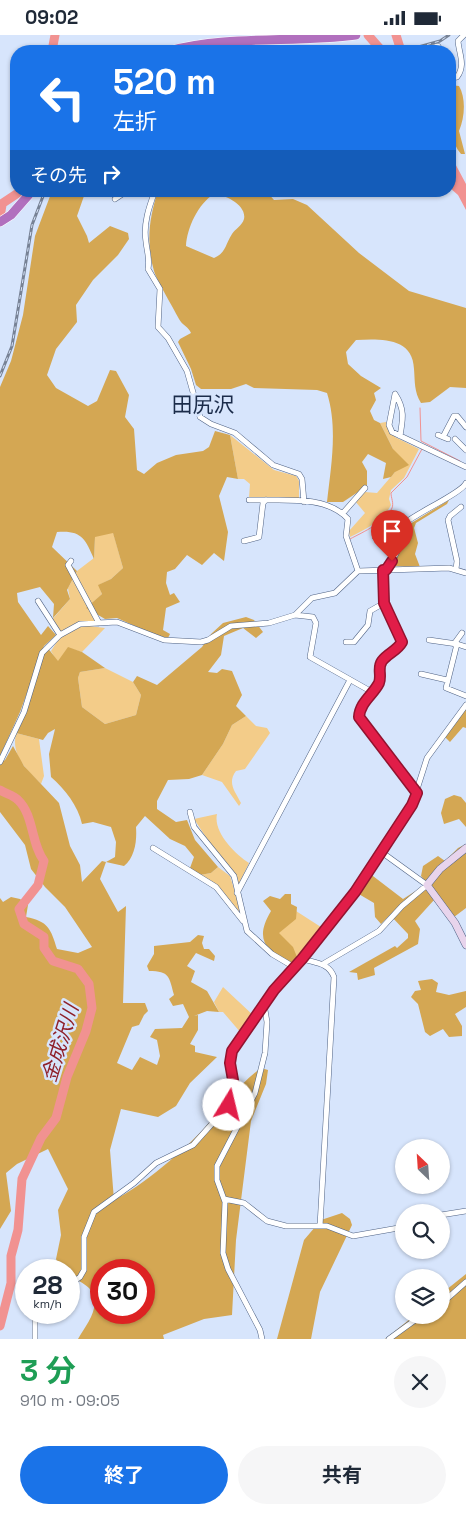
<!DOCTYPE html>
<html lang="ja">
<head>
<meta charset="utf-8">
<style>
  :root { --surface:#fff; --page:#f6f6f7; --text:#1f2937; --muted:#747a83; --accent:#1a73e8 }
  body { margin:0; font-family:"Space Grotesk","Noto Sans JP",sans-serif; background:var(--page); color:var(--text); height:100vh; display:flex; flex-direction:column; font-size:19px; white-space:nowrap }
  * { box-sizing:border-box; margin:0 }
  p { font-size:16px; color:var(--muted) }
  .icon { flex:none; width:28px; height:28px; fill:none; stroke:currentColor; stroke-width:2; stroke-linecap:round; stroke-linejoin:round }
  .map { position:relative; height:1304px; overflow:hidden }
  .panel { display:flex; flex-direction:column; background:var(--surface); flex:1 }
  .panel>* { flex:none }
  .guide { position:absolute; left:10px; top:10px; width:446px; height:152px; border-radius:20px; box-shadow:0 1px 4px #0004; background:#1a73e8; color:#fff; overflow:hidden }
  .needle { width:32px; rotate:335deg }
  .tools { position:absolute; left:395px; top:1104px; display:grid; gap:10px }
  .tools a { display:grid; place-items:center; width:55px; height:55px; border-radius:50%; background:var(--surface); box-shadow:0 1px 4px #0004; font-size:25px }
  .speed { position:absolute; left:15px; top:1224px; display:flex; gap:10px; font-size:25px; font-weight:700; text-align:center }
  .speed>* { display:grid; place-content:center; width:65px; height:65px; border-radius:50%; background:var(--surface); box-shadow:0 1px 4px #0004; line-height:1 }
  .speed small { font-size:12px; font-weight:400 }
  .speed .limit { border:8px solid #d22; background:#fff; color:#111 }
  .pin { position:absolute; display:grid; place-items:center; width:42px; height:42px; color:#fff; margin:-51px -21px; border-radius:50% 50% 50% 0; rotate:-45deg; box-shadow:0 0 5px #0007 }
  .pin .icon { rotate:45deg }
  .me { position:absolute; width:55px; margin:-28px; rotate:9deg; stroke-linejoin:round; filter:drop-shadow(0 0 4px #0008) }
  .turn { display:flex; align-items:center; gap:18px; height:105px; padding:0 20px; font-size:22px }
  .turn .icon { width:65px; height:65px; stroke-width:2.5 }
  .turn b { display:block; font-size:35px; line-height:42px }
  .then { display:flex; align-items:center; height:48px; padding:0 20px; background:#0003; gap:10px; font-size:19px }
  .round { display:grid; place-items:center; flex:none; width:52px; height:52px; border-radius:26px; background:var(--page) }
  .head { display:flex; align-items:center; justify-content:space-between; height:85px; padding:0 20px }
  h1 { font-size:30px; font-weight:700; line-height:38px; color:#1e9e55 }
  .action { display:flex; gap:10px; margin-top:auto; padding:10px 20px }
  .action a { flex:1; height:58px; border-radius:30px; background:var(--accent); color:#fff; font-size:20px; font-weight:700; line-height:58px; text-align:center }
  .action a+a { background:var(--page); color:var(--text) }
  .status { display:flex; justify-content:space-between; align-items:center; height:35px; padding:0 25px; background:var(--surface); direction:ltr }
  .status svg { height:14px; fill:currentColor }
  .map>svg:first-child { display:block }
</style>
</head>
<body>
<div class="status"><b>09:02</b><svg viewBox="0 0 49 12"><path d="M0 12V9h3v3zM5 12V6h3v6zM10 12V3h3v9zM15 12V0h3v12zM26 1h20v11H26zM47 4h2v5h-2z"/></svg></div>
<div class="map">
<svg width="466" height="1304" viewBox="0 0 466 1304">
  <rect width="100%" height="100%" fill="#d7e5fc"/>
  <!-- green -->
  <path fill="#f3cc89" d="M386,387L395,402L419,414L404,443L391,455L389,464L391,470C383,486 366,494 350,502L349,496L365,478L355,466L365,457L377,458L395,437L393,414L380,388Z
    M230,400L274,435L296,441L299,446V465L249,463L250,449L244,444H238Z
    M113,497L123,533L111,544L99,550L102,559L91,569L75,540L77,536L94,523L95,501Z
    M73,544L96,587L61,597L51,586L70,564L68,553Z
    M81,590L105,593L82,617L68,613L58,628L51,616L60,602Z
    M105,633L133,647L141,660L136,680L105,689L82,672L78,643L80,637Z
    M246,681L256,691L267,693L270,698L245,734L236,736C227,748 235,756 241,768L239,771L222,747L202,740L223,709L232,690Z
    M16,698L39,704L44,741L41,749C26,734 11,721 16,698Z
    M217,779C213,797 235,819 249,828L238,851L194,784Z
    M218,832L230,841L242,880L218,852L200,840L211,838Z
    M296,876L324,894L296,927L278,918L276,883Z
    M223,952L254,981L241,998L223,977H219L214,967Z"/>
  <!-- forest -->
  <path fill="#d4a753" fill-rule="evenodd" d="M450,50L459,51C466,63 465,82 459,96L465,119H461C446,101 450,72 450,50Z
    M52,156H88L84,161L77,181L87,201L89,208L110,191L128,198L129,204L118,220L93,245L76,270L77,287L56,314L47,340L56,353L88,371L97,366L110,335L116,336L129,360L125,382L134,394L137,435L144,439L157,428L176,420L203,416L209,412L215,396L230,400L238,444L227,442L219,461L228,497L224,526L214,518L202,530L187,520L175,534L167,537L166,548L170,560L174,558L180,567L166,573L163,595L170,599L168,603L155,600L117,583L105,584L86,573L102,559L98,550L111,544L123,533L113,498L95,502L94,524C85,503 81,495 57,497L52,512L77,536L67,555L70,564L53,583L54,569L40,552L17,558L18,567L41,600L48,591L56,600L44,611L20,677L0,721V352L11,326L23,280L35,201Z
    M158,156H266L274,165L293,164L307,170L359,218L409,256L466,273V353L450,352L430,367L421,368C414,357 415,346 414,334C413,302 380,304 356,305L346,317L348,329L361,341L381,353L374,358L376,365L370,376L374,385L380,388L393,414L409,430L395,437L391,442L383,444L386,428L368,419L362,427L367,436V451L343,467H327C331,431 338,393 327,358L317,355L254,353L246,349L231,354H201L196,350L191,334L178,307L180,304L191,298C189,292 182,290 179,284C173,272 157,246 154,236C146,208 149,183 158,156ZM214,159C224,159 247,170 244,184C242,191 235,194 232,199C225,210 226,218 214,223L186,211C187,193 198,169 214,159Z
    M449,465L447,469L416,488L414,493L418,508L415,519L420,532L391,531L405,492Z
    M246,582L254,585L263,597L256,603L243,593L224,601L221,620L208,637L217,638L222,634L232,636L242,660L236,671L246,681L232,690L223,709L202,740L189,744L168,745L157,766V774L176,787L187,785L195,805L218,832L211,838L200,840L190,833L194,822L185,811L170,804L145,781L136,792C137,806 135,822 124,831L106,827L100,844L118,877L126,871L123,968H145L148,976L144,980L139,990L132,992L117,1028L132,1035L140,1022L157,1030L160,1021L157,1005L150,1002L155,994L182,993L189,982L183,969L173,971L169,964L174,960C169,942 170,936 149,936L147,931L154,919V911L190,907L198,900L204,901L202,908L204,914H209L215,921L214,926L196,918L187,931L195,936L191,947L207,956L219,977L207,976L194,981L198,980V995L190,1009L195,1011V1017L217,1022L190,1048L176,1071L158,1082L121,1074L110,1115L114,1165C141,1152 186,1114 206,1091C224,1071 239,1049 261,1033L268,1035L266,1049L251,1086L236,1205L232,1280L204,1284L163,1300L164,1304H78C86,1290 104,1269 89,1253C84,1248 75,1244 69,1241V1235H61L56,1224L61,1200L58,1175L68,1154L48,1114L17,1129L6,1138L11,1176L0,1194V863L3,867L11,862L20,864L28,870L26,882C48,886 51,894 57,914L78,918L92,912L65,872L45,852L31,834L25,810L0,777V728L5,725L13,711L24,731L59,768L70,811L80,830L82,847L102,826L106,827L115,822L116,807L111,792L93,787L82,789C78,771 65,754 51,742L49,719L55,694L48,698L43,705L16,698L44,616L47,612L58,626L68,612L82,617L105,633L80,637L78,643L82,672L105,689L136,680L141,660L133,647L137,641L157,650L202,612L211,599L223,588ZM101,1235H144V1278H101Z
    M466,673V693L463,692L450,707L445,702Z
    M454,760L461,762L466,768V792L459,784L444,789L441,778L445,764Z
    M466,809V873L454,882L421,841L423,831L438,821L445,826L458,813Z
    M369,838L403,864L425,850L434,865L415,886L420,894L418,909L374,933L375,940L358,945L357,938L349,937L395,911L397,913L408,903V899L390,880L381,889L375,882L374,868L357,858Z
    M285,859H291V869L297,872L296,884L279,898L293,912L297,922L288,932C266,913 254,905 271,876L263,866L270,861L280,864Z
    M432,944L438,948L436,957L449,960L466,956V972L455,979L462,991V1001L449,1002L443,994L430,1001L425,997L418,969L411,962L415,956L421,955L418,946Z
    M342,1178L350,1184L352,1190L320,1257L311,1304H277L304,1205L321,1185Z
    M466,1239V1304H385L415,1280H441V1259Z"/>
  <!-- water -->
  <path fill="#f19291" d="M450,119L466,149V175L458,160L450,153Z"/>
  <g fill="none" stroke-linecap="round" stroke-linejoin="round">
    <!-- stream -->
    <path stroke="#f19291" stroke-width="1" d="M420,373L421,406L460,426
      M350,504C363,497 386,487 392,473C394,468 391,463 391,458L407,442L422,414"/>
    <!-- river -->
    <path stroke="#f19291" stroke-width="9" d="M368,0L382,16
      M396,0L401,16
      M52,16L55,0
      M0,170L21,156
      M0,182L2,170
      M0,755C6,759 13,760 18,765C34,780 31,809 44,826L38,850L19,874L24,889L44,902V913L53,926L78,934L89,949L92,973L86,996L67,1042L56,1083L41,1103L22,1144L18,1195L11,1221V1248L0,1291"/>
    <!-- street casing -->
    <g stroke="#4f6284" stroke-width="6">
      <path id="street" d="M422,16L438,11L441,16
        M450,39L452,43L457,42C466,30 459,19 458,6L464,0
        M155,156C149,172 143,189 146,207C147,217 150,224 148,234L160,254L158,292L168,303L187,336L200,382L211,389L235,398L273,430L299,439L302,444L304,467
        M115,164L127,156
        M438,400L448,404
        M400,401C403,384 405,374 395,359L389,390L392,397L466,432
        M443,402L454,381H457L466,392
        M455,404L466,415
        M249,465C279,466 326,459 348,484L346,501L358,536
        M343,478L365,453
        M375,502L399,512
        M244,506L259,502L263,468L266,465
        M71,526L68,530L99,588
        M456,534L457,526L448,485L450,481L461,472
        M386,535C391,528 397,519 399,511C401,501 399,494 408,486C419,477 463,457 466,448
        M38,566L60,600
        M295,580L313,582L316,588L310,622L372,657L379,648V631L383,624L398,615L402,607L384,568L383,535
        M429,605L457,609
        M346,607H354L368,590L370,576L384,568
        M454,609L462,598
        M466,612L457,609L446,653L466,661
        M421,639L447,645
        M372,657L363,669L359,681L417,758
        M0,727L24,677L42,618L60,600L80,589L117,587L164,605L201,607L208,605L231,591L269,588L295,580L312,563L335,558L358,536L449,533L466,538
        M190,777L194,792L234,841L247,896L272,919L294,932
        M153,813L216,852L243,886
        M237,858L350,645
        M303,924C316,928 329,928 334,942L320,1191
        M323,929L379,896L402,871L427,850L380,816
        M224,1164L244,1168L267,1186L286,1191H327L353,1201L404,1192
        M441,1180L466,1176
        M69,1250L80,1242L84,1235V1202L94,1177L134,1148L156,1128L193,1110L236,1062L230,1028L232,1016L274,955L303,924L366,841L371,830L412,770L427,723L466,670
        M441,1269L466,1247
        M35,1278V1304
        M262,1304L260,1295L228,1234L223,1218L225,1167L217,1145V1131L255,1058L265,1018L267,987L264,969
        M389,1304L422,1280"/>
    </g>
    <!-- secondary casing -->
    <g stroke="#4f6284" stroke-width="8">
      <path id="secondary" d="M466,813L440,834L427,850L455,888L466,910"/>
    </g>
    <!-- highway casing -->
    <g stroke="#fff" stroke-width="10">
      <path id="highway" d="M169,16C227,0 295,8 356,0
        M0,187L11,180L32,156"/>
    </g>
    <!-- street -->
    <use href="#street" stroke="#fff" stroke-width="5"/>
    <!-- secondary -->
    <use href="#secondary" stroke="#e8d4ec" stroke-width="7"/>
    <!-- highway -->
    <use href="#highway" stroke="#b170be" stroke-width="9"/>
    <!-- rail casing -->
    <g stroke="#778295" stroke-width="3">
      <path id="rail" d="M404,16L440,6L449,0
        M0,341L12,311L32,190L45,156"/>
    </g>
    <!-- rail -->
    <use href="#rail" stroke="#d7e5fc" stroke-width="1" stroke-dasharray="4" stroke-linecap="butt"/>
  </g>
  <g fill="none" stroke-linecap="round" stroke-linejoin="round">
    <!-- route casing -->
    <g stroke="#92132f" stroke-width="12">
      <path id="route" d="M229,1070L236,1062L230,1028L232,1016L274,955L302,924L355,857L412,770L417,758L359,682C360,667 373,660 379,648C382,640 377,633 382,626C388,618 397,616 402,607L384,568L383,535H386L392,526"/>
    </g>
    <!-- route -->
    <use href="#route" stroke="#e11d48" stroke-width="9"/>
  </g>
  <g text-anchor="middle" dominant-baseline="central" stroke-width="5" stroke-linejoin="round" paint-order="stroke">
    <!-- water labels -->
    <g font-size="20" font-style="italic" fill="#8f212b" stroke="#d7e5fc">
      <text transform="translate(60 1008) rotate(-73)">金成沢川</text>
    </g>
    <!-- quarter labels -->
    <g font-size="21" fill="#1b2c4a" stroke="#d7e5fc">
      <text x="203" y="369">田尻沢</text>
    </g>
  </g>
</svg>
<div class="tools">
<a><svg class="needle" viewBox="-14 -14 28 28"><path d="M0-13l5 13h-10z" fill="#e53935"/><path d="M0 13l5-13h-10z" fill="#747a83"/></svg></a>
<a><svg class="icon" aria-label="search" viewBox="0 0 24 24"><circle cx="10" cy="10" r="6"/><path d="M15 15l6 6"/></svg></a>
<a><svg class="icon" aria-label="layers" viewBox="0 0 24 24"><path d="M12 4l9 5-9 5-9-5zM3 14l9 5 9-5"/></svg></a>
</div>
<div class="speed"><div>28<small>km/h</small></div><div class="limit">30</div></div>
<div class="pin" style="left:392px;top:526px;background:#d93025"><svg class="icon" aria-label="arrive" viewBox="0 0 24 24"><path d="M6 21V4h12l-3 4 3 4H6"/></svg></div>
<svg class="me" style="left:229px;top:1070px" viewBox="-20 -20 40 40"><circle r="19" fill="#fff"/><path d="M0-13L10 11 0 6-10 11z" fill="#e11d48"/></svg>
<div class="guide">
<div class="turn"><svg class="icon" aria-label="left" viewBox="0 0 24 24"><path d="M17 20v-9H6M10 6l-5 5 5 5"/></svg><div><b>520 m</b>左折</div></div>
<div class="then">その先<svg class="icon" aria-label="right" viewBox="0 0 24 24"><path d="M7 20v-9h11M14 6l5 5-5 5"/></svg></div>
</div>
</div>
<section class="panel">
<div class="head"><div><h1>3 分</h1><p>910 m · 09:05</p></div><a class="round"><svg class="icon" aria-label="close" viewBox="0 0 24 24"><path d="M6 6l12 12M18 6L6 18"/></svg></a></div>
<div class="action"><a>終了</a><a>共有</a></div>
</section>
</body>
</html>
